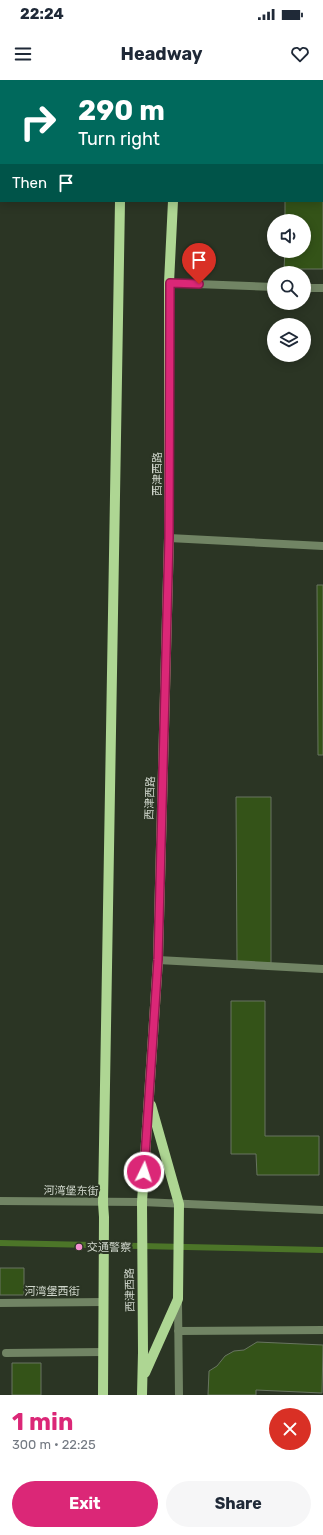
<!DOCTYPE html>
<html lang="en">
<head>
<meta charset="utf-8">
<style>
  :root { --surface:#fff; --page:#f6f6f7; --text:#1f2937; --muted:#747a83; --accent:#db2777 }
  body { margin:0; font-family:Rubik,"Noto Sans SC",sans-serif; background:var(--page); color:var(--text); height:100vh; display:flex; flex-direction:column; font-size:15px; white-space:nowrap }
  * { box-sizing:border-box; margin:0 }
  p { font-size:13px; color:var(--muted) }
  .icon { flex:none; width:22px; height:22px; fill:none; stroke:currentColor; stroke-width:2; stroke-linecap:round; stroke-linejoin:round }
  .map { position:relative; height:1315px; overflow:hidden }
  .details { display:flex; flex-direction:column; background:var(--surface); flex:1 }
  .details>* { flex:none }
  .banner { position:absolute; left:0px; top:0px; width:323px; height:122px; box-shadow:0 2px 10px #0003; background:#00695c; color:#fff; overflow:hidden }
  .tools { position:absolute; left:267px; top:134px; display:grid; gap:8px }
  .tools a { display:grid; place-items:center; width:44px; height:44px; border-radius:50%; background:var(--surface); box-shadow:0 2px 10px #0003; font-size:20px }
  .pin { position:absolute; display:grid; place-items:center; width:34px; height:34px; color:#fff; margin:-41px -17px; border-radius:50% 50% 50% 0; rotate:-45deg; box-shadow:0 0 4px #0007 }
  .pin .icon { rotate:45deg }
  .me { position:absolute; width:44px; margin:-22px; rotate:4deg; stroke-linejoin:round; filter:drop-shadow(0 0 3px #0008) }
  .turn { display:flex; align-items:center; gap:14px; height:84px; padding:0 12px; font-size:18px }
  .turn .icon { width:52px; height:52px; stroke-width:2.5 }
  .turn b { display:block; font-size:28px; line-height:34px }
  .then { display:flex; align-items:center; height:38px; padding:0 12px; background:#0003; gap:8px; font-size:15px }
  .round { display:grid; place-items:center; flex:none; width:42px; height:42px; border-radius:21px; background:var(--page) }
  .summary { display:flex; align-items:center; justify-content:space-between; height:68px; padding:0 12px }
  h1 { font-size:24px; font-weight:700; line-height:30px; color:var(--accent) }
  .cta { display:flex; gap:8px; margin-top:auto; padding:8px 12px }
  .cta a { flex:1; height:46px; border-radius:24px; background:var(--accent); color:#fff; font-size:16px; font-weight:700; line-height:46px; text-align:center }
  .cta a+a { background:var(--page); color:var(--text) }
  .status { display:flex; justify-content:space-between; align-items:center; height:28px; padding:0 20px; background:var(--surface); direction:ltr }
  .status svg { height:11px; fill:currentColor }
  header { display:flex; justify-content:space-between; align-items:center; height:52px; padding:0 12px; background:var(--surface); font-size:18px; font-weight:700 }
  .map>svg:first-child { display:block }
</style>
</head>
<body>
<div class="status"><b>22:24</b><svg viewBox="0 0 49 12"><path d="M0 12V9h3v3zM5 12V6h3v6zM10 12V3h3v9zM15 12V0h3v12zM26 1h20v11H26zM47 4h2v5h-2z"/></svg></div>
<header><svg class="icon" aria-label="menu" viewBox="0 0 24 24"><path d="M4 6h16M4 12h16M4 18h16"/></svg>Headway<svg class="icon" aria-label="heart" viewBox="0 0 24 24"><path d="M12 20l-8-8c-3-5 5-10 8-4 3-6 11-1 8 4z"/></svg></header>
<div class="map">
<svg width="323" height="1315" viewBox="0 0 323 1315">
  <rect width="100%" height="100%" fill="#2b3524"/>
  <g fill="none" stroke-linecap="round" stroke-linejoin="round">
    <!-- stream -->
    <path stroke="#4c7528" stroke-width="6" d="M0,1163L323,1170"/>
  </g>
  <!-- building -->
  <path fill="#345318" stroke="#687560" d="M17,0H54V1H17Z
    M287,0H323V189H284L285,171H304V141H285V121H322V1Z
    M317,505H323V675H318Z
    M236,717H271V883H237Z
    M231,921H265V1056H319V1095H257L256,1074H231Z
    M0,1188H24V1215H0Z
    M257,1262L323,1265L322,1313L256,1310V1315H208L209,1291L217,1286L225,1276L234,1271L244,1270Z
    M12,1283H41V1315H12Z"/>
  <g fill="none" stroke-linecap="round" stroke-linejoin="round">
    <!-- service -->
    <path stroke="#718464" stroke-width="8" d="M0,5H1
      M169,458L323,466
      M6,1273L103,1272"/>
    <!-- minor -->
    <path stroke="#718464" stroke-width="8" d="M169,203L274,207
      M304,208H323
      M158,880L323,889
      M142,1122L323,1130
      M178,1222L179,1315
      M0,1223L104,1222
      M178,1251L323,1250"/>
    <!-- tertiary -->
    <path stroke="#718464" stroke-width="8" d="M0,1121L142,1122"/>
    <!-- primary -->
    <path stroke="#aed693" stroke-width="10" d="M122,1V0
      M178,1V0
      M145,1293L178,1219L179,1124L151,1025
      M103,1315L104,1137L103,1123L120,121
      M142,1315L143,1272L142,1122L158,880L169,458V203L173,121"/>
  </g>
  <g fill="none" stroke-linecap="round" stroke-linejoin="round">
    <!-- route casing -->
    <g stroke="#8e194d" stroke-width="10">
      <path id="route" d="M144,1092L158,880L169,458L170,203L199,204"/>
    </g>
    <!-- route -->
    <use href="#route" stroke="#db2777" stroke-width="7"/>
  </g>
  <!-- markers -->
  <circle fill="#f690d0" stroke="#2b3524" stroke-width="1.5" cx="79" cy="1167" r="4"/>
  <g text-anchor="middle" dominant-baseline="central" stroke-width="4" stroke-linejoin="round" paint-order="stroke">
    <!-- street labels -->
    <g font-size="11" fill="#d0d7cc" stroke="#2b3524">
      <text transform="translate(157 394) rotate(-90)">西津西路</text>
      <text transform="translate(150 718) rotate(-88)">西津西路</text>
      <text transform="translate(71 1111) rotate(1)">河湾堡东街</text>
      <text transform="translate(130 1210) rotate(-91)">西津西路</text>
      <text x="52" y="1211">河湾堡西街</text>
    </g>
    <!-- poi labels -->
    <g font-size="11" fill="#d0d7cc" stroke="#2b3524" text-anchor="start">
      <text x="87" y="1167">交通警察</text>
    </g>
  </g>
</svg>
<div class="tools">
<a><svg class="icon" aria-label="sound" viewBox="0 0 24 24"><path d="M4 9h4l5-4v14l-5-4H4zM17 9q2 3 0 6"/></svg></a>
<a><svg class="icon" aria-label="search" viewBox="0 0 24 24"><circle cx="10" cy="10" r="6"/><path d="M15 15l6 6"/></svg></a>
<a><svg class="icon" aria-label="layers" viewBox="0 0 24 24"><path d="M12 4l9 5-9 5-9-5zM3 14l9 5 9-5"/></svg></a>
</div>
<div class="pin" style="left:199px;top:204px;background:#d93025"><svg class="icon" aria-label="arrive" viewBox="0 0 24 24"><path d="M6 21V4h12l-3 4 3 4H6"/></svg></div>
<svg class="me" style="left:144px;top:1092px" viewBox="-20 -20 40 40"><circle r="17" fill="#db2777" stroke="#fff" stroke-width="3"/><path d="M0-11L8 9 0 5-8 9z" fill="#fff"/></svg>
<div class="banner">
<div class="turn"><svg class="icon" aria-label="right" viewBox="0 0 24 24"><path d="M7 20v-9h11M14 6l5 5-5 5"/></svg><div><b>290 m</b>Turn right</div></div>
<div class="then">Then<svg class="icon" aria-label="arrive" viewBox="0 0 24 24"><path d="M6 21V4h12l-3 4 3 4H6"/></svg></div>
</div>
</div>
<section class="details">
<div class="summary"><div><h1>1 min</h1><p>300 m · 22:25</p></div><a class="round" style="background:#d93025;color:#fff"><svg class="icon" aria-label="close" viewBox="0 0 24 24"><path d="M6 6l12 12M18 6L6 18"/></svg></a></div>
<div class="cta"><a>Exit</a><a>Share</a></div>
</section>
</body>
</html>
